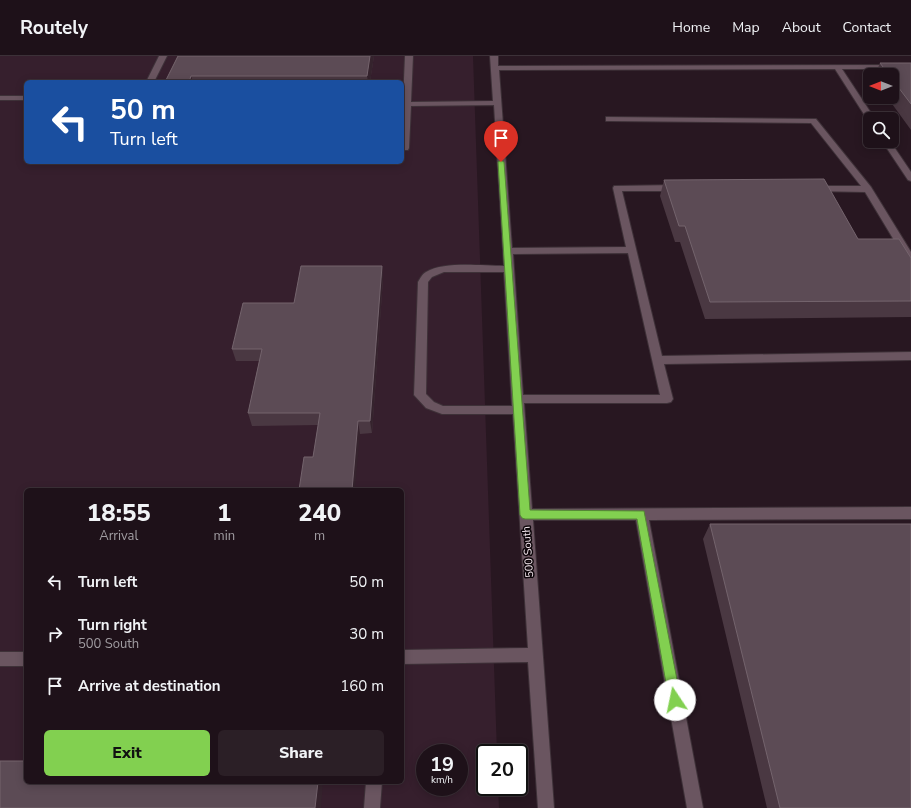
<!DOCTYPE html>
<html lang="en">
<head>
<meta charset="utf-8">
<style>
  :root { --surface:#1e1119; --page:#2b1f26; --text:#f1f3f6; --muted:#a19da2; --line:#3c3138; --accent:#82d050 }
  body { margin:0; font-family:"Nunito Sans",sans-serif; background:var(--page); color:var(--text); height:100vh; display:flex; flex-direction:column; font-size:15px; white-space:nowrap }
  * { box-sizing:border-box; margin:0 }
  p { font-size:13px; color:var(--muted) }
  .icon { flex:none; width:22px; height:22px; fill:none; stroke:currentColor; stroke-width:2; stroke-linecap:round; stroke-linejoin:round }
  .map { position:relative; flex:1; overflow:hidden }
  .drawer { position:absolute; left:24px; top:432px; width:380px; height:296px; display:flex; flex-direction:column; background:var(--surface); border-radius:6px; box-shadow:0 2px 10px #0003,0 0 0 1px var(--line) }
  .drawer>* { flex:none }
  .banner { position:absolute; left:24px; top:24px; width:380px; height:84px; border-radius:6px; box-shadow:0 2px 10px #0003,0 0 0 1px var(--line); background:#1a4fa0; color:#fff; overflow:hidden }
  .needle { width:26px; rotate:270deg }
  .fabs { position:absolute; left:863px; top:12px; display:grid; gap:8px }
  .fabs a { display:grid; place-items:center; width:36px; height:36px; border-radius:6px; background:var(--surface); box-shadow:0 2px 10px #0003,0 0 0 1px var(--line); font-size:20px }
  .speed { position:absolute; left:416px; top:688px; display:flex; gap:8px; font-size:20px; font-weight:700; text-align:center }
  .speed>* { display:grid; place-content:center; width:52px; height:52px; border-radius:50%; background:var(--surface); box-shadow:0 2px 10px #0003,0 0 0 1px var(--line); line-height:1 }
  .speed small { font-size:10px; font-weight:400 }
  .speed .limit { border:2px solid #111; border-radius:6px; background:#fff; color:#111 }
  .pin { position:absolute; display:grid; place-items:center; width:34px; height:34px; color:#fff; margin:-41px -17px; border-radius:50% 50% 50% 0; rotate:-45deg; box-shadow:0 0 4px #0007 }
  .pin .icon { rotate:45deg }
  .me { position:absolute; width:44px; margin:-22px; rotate:349deg; stroke-linejoin:round; filter:drop-shadow(0 0 3px #0008) }
  .turn { display:flex; align-items:center; gap:14px; height:84px; padding:0 20px; font-size:18px }
  .turn .icon { width:52px; height:52px; stroke-width:2.5 }
  .turn b { display:block; font-size:28px; line-height:34px }
  .eta { display:flex; justify-content:space-evenly; align-items:center; height:68px; text-align:center }
  .eta b { font-size:24px; font-weight:800; line-height:28px }
  .cta { display:flex; gap:8px; margin-top:auto; padding:8px 20px }
  .cta a { flex:1; height:46px; border-radius:6px; background:var(--accent); color:#111; font-size:16px; font-weight:800; line-height:46px; text-align:center }
  .cta a+a { background:var(--page); color:var(--text) }
  ul { padding:0; list-style:none }
  li { display:flex; align-items:center; gap:12px; height:52px; padding:0 20px }
  li div { flex:1 }
  li b { display:block; font-size:15px }
  li em { font-style:normal }
  header { display:flex; align-items:center; gap:24px; box-sizing:border-box; height:56px; padding:0 20px; background:var(--surface); border-bottom:1px solid var(--line) }
  header strong { font-size:19px }
  nav { display:flex; gap:22px; margin-inline-start:auto; font-size:14px }
  .map>svg:first-child { display:block }
</style>
</head>
<body>
<header>
<strong>Routely</strong>
<nav><a>Home</a><a>Map</a><a>About</a><a>Contact</a></nav>
</header>
<div class="map">
<svg width="911" height="752" viewBox="0 0 911 752">
  <rect width="100%" height="100%" fill="#281721"/>
  <!-- built -->
  <path fill="#361f2d" fill-rule="evenodd" d="M0,0H473L497,697H485V731H498L499,752H0ZM26,26H402V106H26ZM26,434H402V726H26ZM425,697H459V731H425Z"/>
  <g fill="none" stroke-linecap="round" stroke-linejoin="round">
    <!-- minor casing -->
    <g stroke="#3e3138" stroke-width="2">
      <path id="minor" d="M159,0H167L154,26H146Z
        M405,0H413L411,46L493,45L490,0H498V10L911,9V13H842L875,63H870V65L867,63L835,13L499,14L512,192L626,191L613,132L614,130L677,129L681,132L677,135H622L662,300L911,296V304L664,308L673,343L671,346L667,347H524L532,453L911,451V463L649,464L703,752H687L636,464H533L554,752H538L528,606L402,608V594L528,592L513,358H442L426,352L414,339L418,226C420,223 422,218 426,216C445,205 481,210 504,210L494,49L411,50L409,92L408,94H402V46H403ZM628,197L660,339H523L513,198ZM444,216H504L512,350H443L434,346L426,338L428,226L432,221Z
        M0,40H26V44H0Z
        M606,61L816,63L871,131L911,196V207L906,204L865,136L811,135L810,133L814,130H861L811,67L609,65H606Z
        M882,85H890L911,116V125L908,124Z
        M0,596H26V610H0Z
        M366,726H382L380,752H364Z"/>
    </g>
    <!-- minor -->
    <use href="#minor" fill="#6a5560" fill-rule="evenodd"/>
  </g>
  <!-- wall -->
  <path fill="#4a3842" d="M178,0H374L370,26H165Z
    M880,7H911V74L887,41H892V19H875Z
    M664,124L858,183L911,202V261L705,263L680,186H675L660,140Z
    M382,210L383,223L372,377L360,378L313,401L318,369L252,370L248,357L259,305H236L232,293L294,247Z
    M710,468L911,752H767L703,483Z"/>
  <!-- shaded-wall -->
  <path fill="#35232d" d="M370,0H374L370,26H368L367,20Z
    M191,20L193,26H189Z
    M382,210L383,223L372,377L370,365Z
    M358,365L360,378L355,434H352Z
    M318,726H323L321,752H315Z"/>
  <!-- building -->
  <path fill="#5c4b55" stroke="#74646d" d="M178,0H370L367,20H191L189,26H165Z
    M880,7H911V48L892,23V19H889Z
    M824,123L858,183H899L911,202V245L710,246L685,170H679L664,124Z
    M301,210H382L370,365H358L352,434H299L304,401H313L320,357H248L262,293H232L243,247H294Z
    M710,468H911V752H780Z
    M0,705H26V726H318L315,752H0Z"/>
  <!-- route -->
  <path fill="#82d050" stroke="#548734" d="M501,104L504,106L530,454L644,455L681,644L679,648L675,650L671,648L669,644L637,463H525L522,462L520,459L498,106Z"/>
  <g text-anchor="middle" dominant-baseline="central" stroke-width="3" stroke-linejoin="round" paint-order="stroke">
    <!-- street labels -->
    <g font-size="11" fill="#f5e8ef" stroke="#0c0509">
      <text transform="translate(528 496) rotate(-94)">500 South</text>
    </g>
  </g>
</svg>
<div class="fabs">
<a><svg class="needle" viewBox="-14 -14 28 28"><path d="M0-13l5 13h-10z" fill="#e53935"/><path d="M0 13l5-13h-10z" fill="#a19da2"/></svg></a>
<a><svg class="icon" aria-label="search" viewBox="0 0 24 24"><circle cx="10" cy="10" r="6"/><path d="M15 15l6 6"/></svg></a>
</div>
<div class="speed"><div>19<small>km/h</small></div><div class="limit">20</div></div>
<div class="pin" style="left:501px;top:106px;background:#d93025"><svg class="icon" aria-label="arrive" viewBox="0 0 24 24"><path d="M6 21V4h12l-3 4 3 4H6"/></svg></div>
<svg class="me" style="left:675px;top:644px" viewBox="-20 -20 40 40"><circle r="19" fill="#fff"/><path d="M0-13L10 11 0 6-10 11z" fill="#82d050"/></svg>
<div class="banner">
<div class="turn"><svg class="icon" aria-label="left" viewBox="0 0 24 24"><path d="M17 20v-9H6M10 6l-5 5 5 5"/></svg><div><b>50 m</b>Turn left</div></div>
</div>
<section class="drawer">
<div class="eta">
<div><b>18:55</b><p>Arrival</p></div>
<div><b>1</b><p>min</p></div>
<div><b>240</b><p>m</p></div>
</div>
<ul>
<li><svg class="icon" aria-label="left" viewBox="0 0 24 24"><path d="M17 20v-9H6M10 6l-5 5 5 5"/></svg><div><b>Turn left</b></div><em>50 m</em></li>
<li><svg class="icon" aria-label="right" viewBox="0 0 24 24"><path d="M7 20v-9h11M14 6l5 5-5 5"/></svg><div><b>Turn right</b><p>500 South</p></div><em>30 m</em></li>
<li><svg class="icon" aria-label="arrive" viewBox="0 0 24 24"><path d="M6 21V4h12l-3 4 3 4H6"/></svg><div><b>Arrive at destination</b></div><em>160 m</em></li>
</ul>
<div class="cta"><a>Exit</a><a>Share</a></div>
</section>
</div>
</body>
</html>
